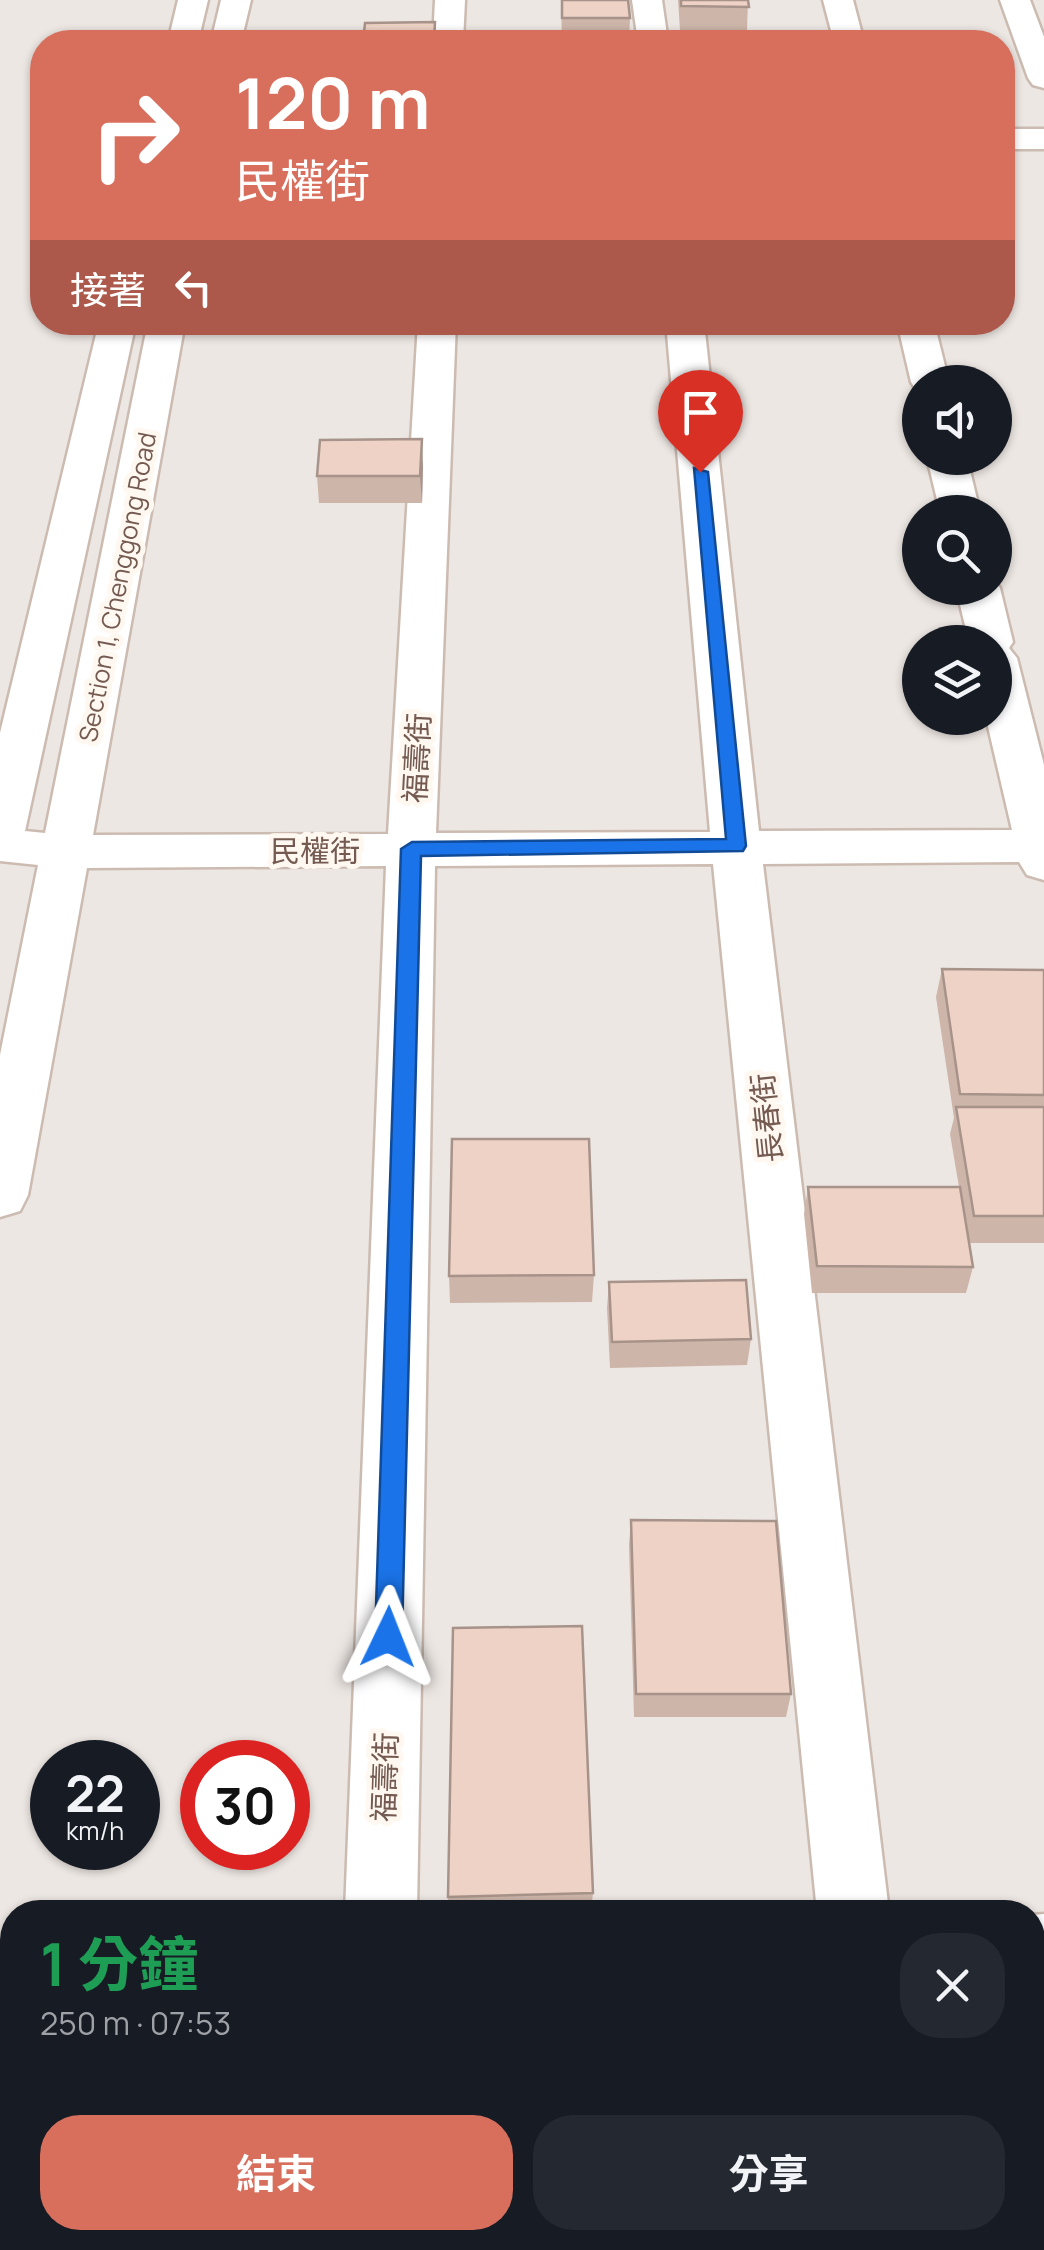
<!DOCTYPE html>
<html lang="zh-TW">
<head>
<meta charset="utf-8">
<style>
  :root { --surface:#171b24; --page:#242831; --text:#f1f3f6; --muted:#9ea1a6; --accent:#d86f5d }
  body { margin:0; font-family:Manrope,"Noto Sans TC",sans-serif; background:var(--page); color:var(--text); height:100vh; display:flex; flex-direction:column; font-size:38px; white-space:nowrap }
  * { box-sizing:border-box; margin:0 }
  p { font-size:32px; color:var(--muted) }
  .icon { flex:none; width:55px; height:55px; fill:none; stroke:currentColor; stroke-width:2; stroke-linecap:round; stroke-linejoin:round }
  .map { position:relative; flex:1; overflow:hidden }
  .side { position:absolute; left:0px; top:1900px; width:1045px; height:350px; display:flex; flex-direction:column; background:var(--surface); border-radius:40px 40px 0 0; box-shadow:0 2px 8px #0004 }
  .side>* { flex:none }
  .guide { position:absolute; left:30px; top:30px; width:985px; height:305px; border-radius:40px; box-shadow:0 2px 8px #0004; background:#d86f5d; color:#fff; overflow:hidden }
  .tools { position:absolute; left:902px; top:365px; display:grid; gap:20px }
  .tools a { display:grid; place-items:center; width:110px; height:110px; border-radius:50%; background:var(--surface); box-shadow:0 2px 8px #0004; font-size:50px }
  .speed { position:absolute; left:30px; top:1740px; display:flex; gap:20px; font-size:50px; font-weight:700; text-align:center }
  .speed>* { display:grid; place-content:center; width:130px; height:130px; border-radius:50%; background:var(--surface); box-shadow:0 2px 8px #0004; line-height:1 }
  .speed small { font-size:25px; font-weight:400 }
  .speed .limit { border:15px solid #d22; background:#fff; color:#111 }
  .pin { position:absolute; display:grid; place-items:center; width:85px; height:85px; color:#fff; margin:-102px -42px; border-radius:50% 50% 50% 0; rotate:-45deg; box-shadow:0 0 10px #0007 }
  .pin .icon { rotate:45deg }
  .me { position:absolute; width:110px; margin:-55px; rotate:2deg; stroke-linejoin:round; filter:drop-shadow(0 0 8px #0008) }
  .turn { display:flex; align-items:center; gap:35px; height:210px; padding:0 40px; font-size:45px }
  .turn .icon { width:130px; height:130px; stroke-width:2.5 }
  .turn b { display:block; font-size:70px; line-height:85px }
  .then { display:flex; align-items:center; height:95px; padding:0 40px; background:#0003; gap:20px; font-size:38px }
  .round { display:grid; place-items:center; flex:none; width:105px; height:105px; border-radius:40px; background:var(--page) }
  .head { display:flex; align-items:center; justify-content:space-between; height:170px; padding:0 40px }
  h1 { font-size:60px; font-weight:700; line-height:75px; color:#1e9e55 }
  .action { display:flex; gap:20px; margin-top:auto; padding:20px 40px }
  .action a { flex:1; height:115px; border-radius:40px; background:var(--accent); color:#fff; font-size:40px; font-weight:700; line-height:115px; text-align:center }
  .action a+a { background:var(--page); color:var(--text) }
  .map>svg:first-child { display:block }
</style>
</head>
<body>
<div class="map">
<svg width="1044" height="2250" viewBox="0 0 1044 2250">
  <rect width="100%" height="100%" fill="#fbf4eb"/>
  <!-- industrial -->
  <path fill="#ede7e3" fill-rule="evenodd" d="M0,0H1044V2250H0ZM42,42H1002V322H42ZM920,382H995V458H920ZM920,512H995V588H920ZM920,642H995V718H920ZM52,1762H138V1848H52ZM202,1762H288V1848H202ZM12,1912H1032V2238H12Z"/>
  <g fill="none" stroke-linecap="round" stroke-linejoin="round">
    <!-- minor casing -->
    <g stroke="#ccbbb1" stroke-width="5">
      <path id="minor" d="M178,0H208L198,42H168Z
        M221,0H251L241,42H211Z
        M435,0H465L463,42H433Z
        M632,0H662L668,42H638Z
        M823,0H853L864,42H834Z
        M1000,0H1030L1044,37V88L1033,85L1028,78Z
        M1002,129H1044V149H1002Z
        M99,322H136L25,831L45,833L148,322H185L93,835L388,834L418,322H456L436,833L710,832L666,322H704L759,831L1012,830L986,718H995V642H969L956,588H995V581L1000,588L1013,642L1009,648L1017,658L1044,765V880L1027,875L1019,862L763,864L889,1912H817L713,864L435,866L417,1912H345L386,866L87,868L28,1195L20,1211L0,1217V1055L38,865L0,861V733Z
        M897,322H934L949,382H920V391L916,390L911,382Z
        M927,458H967L980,512H940Z
        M1044,1914V1988L1032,1989V1915Z"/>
    </g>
    <!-- minor -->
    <use href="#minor" fill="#fff" fill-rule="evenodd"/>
  </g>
  <!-- wall -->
  <path fill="#cdb5a9" d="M561,0L630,18L629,42H562Z
    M678,0H748L747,31L680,30Z
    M423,466L422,503H319L317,476Z
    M942,969L1044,970V1243H970L973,1267L966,1293H812L804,1214L808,1187H959L950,1134L954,1118L936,997Z
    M594,1275L592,1302L450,1303L449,1276Z
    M609,1282L751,1339L747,1365L610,1368L607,1308Z
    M631,1520L791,1694L786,1717H634L629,1545Z
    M593,1893L591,1912H449L448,1897Z"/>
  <!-- shaded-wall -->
  <path fill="#a7938a" d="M422,439L423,466L422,503L420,476Z"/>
  <!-- building -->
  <path fill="#eed2c5" stroke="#a7938a" stroke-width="2.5" d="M562,0H628L630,18H562Z
    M681,0H748L749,7L681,6Z
    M435,22L434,42H363L365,23Z
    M422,439L420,476H317L320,440Z
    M942,969L1044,970V1095L960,1094Z
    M956,1107H1044V1216H974Z
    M452,1139H589L594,1275L449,1276Z
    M808,1187H960L973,1267L817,1266Z
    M746,1280L751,1339L612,1342L609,1282Z
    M631,1520L776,1521L791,1694H636Z
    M582,1626L593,1893L448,1897L453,1628Z"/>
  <!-- route -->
  <path fill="#1a73e8" stroke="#114b97" stroke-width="2.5" d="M694,468L708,472L746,846L743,851L421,856L402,1637L398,1646L388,1649L379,1646L375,1637L401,849L412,842L726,839Z"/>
  <g text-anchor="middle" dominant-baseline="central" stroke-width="10" stroke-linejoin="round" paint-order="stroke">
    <!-- far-street labels -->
    <g font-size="25" fill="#745a50" stroke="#fef8f1">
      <text transform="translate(117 587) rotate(-79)">Section 1, Chenggong Road</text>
    </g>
    <!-- street labels -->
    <g font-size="30" fill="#745a50" stroke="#fef8f1">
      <text transform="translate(416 758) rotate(-87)">福壽街</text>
      <text x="315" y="850">民權街</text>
      <text transform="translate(766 1118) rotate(-96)">長春街</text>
      <text transform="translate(384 1777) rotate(-88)">福壽街</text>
    </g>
  </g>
</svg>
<div class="tools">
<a><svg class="icon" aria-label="sound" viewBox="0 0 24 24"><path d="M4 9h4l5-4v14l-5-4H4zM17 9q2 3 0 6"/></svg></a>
<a><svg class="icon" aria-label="search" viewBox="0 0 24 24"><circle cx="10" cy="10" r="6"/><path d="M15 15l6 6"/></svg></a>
<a><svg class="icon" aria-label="layers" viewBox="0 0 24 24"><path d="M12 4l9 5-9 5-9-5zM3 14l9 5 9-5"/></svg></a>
</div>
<div class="speed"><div>22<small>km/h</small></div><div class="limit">30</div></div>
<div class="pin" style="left:700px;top:472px;background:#d93025"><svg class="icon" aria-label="arrive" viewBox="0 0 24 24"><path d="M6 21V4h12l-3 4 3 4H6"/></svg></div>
<svg class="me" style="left:388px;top:1637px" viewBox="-20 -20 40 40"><path d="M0-17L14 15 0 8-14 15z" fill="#1a73e8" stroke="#fff" stroke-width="4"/></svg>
<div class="guide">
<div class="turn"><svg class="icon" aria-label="right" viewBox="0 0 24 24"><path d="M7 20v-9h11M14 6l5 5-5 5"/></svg><div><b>120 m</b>民權街</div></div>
<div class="then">接著<svg class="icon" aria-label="left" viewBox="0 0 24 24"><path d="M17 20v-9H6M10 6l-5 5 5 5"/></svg></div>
</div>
<section class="side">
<div class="head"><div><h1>1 分鐘</h1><p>250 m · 07:53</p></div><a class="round"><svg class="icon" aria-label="close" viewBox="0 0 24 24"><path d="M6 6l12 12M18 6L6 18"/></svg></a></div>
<div class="action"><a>結束</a><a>分享</a></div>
</section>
</div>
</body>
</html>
